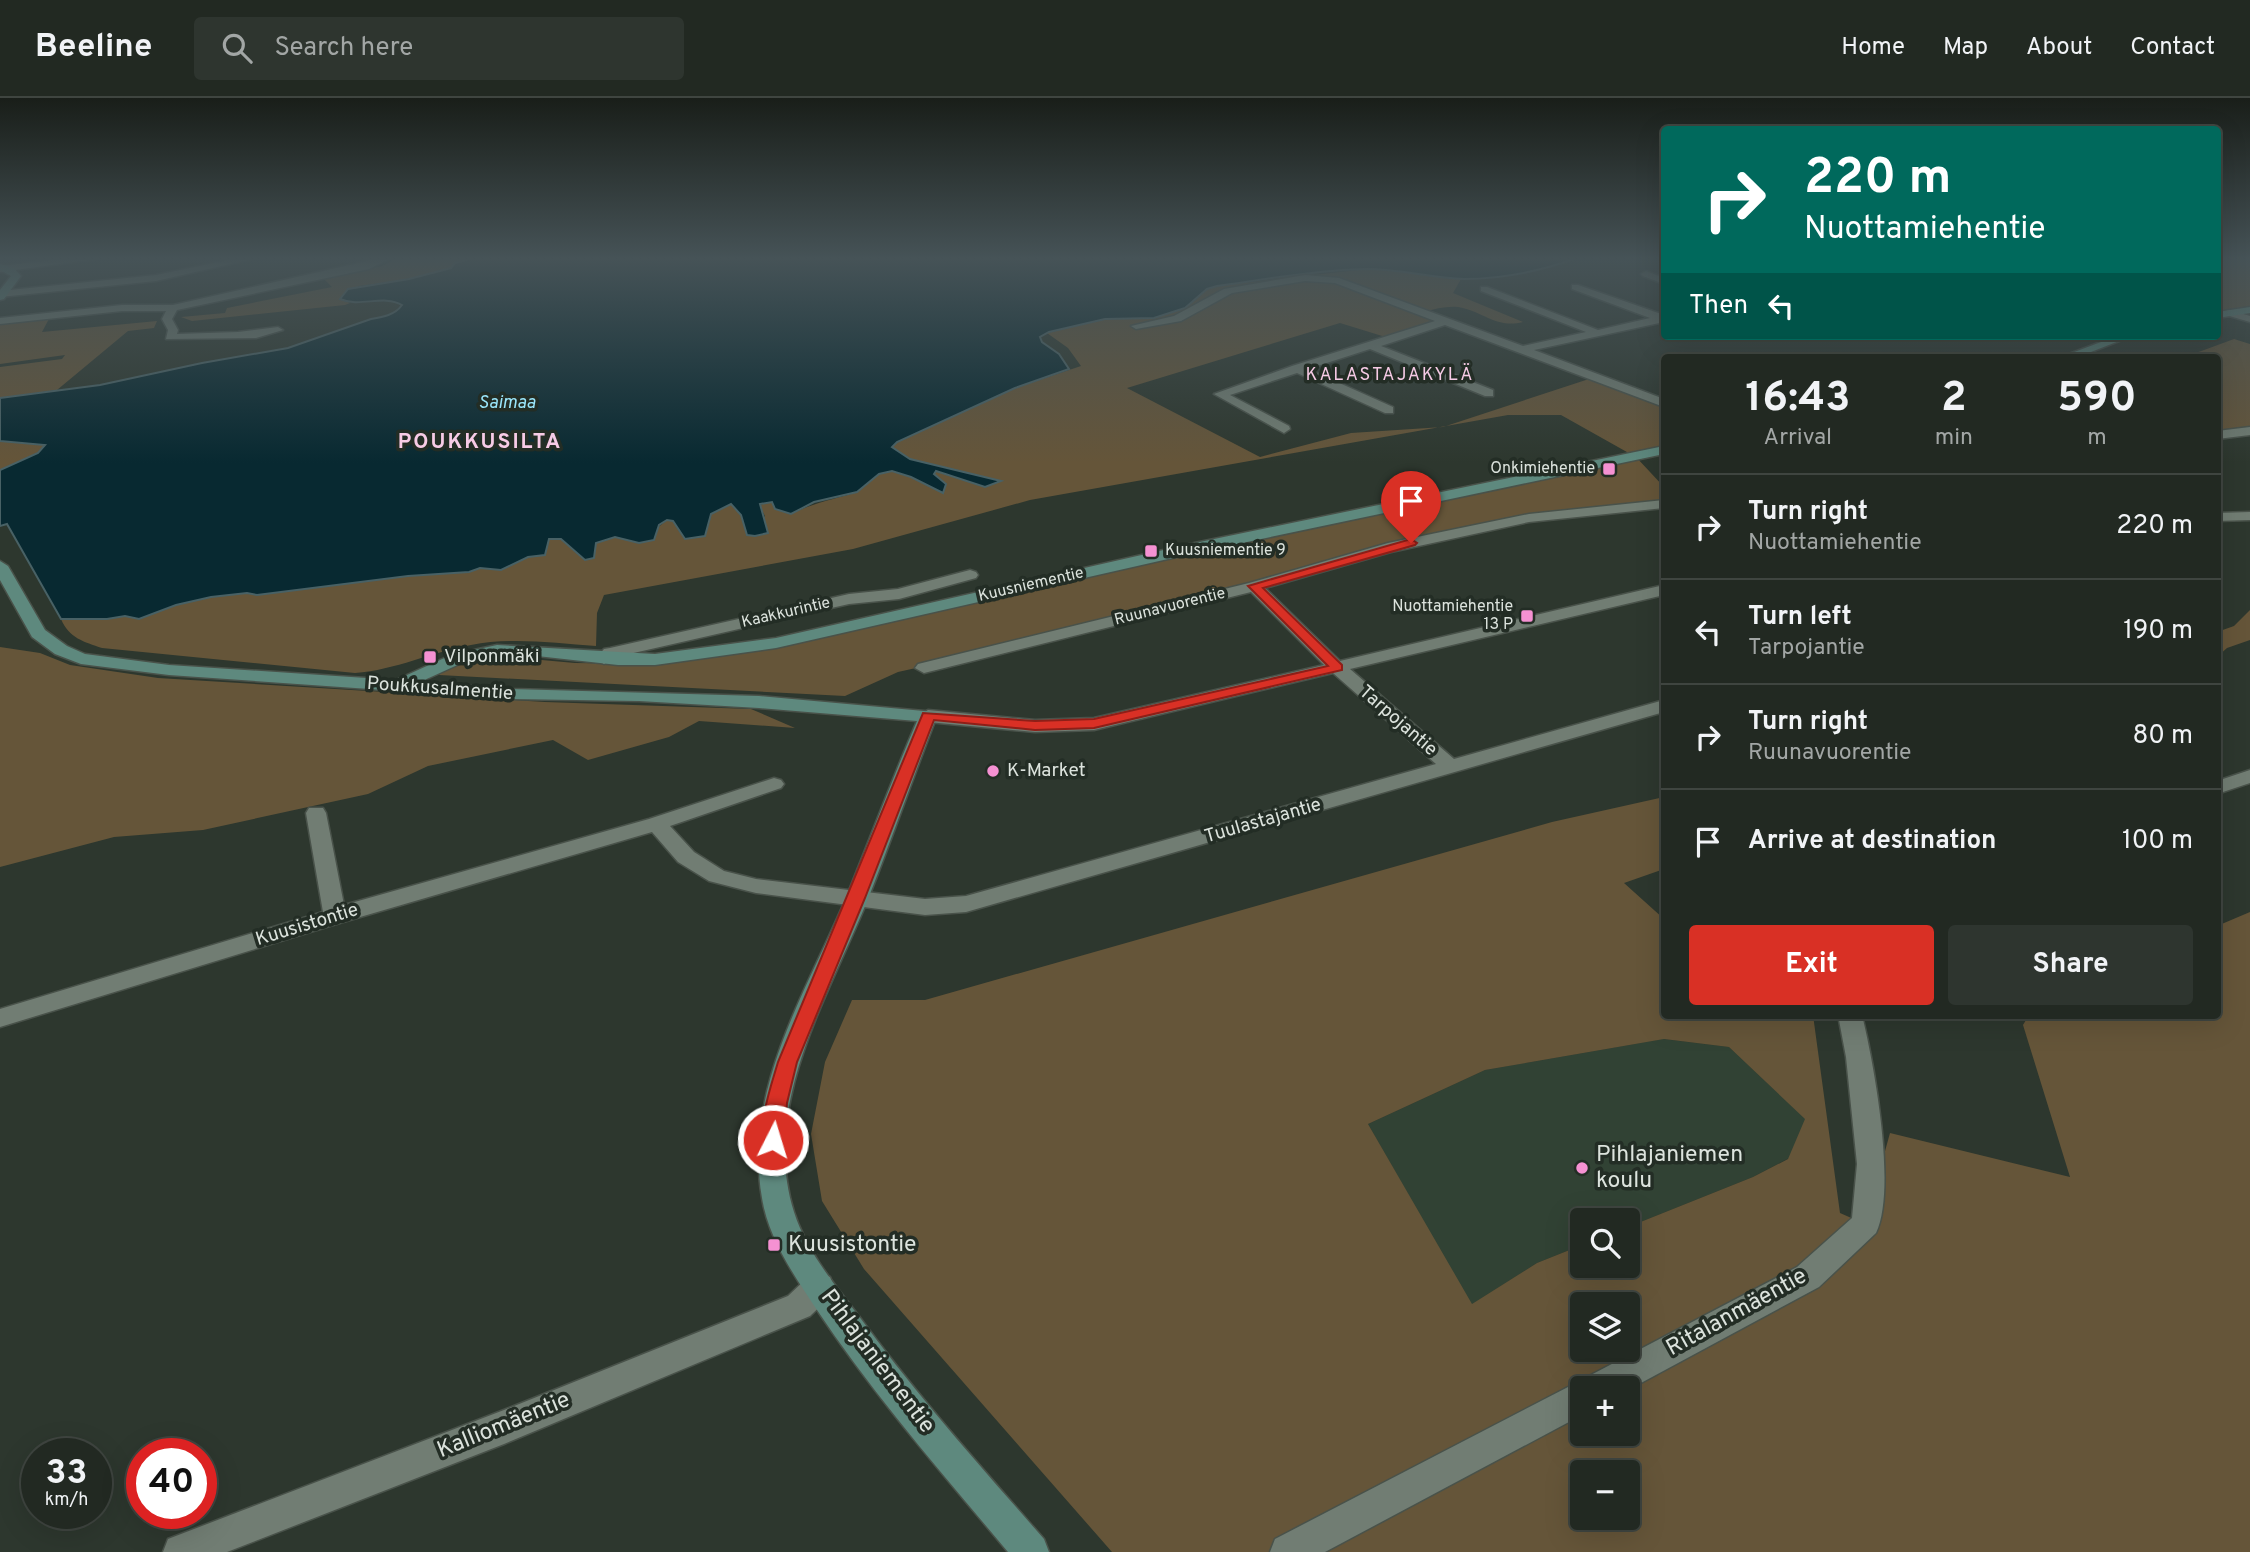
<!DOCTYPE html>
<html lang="en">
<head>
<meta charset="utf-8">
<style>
  :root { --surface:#222922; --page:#2e352f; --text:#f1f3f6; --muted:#a2a6a5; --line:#3f4540; --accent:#d93025 }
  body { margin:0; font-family:Overpass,sans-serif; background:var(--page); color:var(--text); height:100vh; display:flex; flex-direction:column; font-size:26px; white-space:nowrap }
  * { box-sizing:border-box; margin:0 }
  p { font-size:23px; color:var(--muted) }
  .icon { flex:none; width:38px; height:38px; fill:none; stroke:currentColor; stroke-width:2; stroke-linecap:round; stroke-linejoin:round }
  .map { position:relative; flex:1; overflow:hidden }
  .drawer { position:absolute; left:1661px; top:256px; width:560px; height:665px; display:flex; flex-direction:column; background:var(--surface); border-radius:7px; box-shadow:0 7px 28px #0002,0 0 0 2px var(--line) }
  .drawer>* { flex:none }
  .banner { position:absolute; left:1661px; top:28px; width:560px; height:214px; border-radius:7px; box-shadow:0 7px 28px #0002,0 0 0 2px var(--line); background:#00695c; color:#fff; overflow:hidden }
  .tools { position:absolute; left:1570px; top:1110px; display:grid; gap:14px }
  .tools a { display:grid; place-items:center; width:70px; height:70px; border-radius:7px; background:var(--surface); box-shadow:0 7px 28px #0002,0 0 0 2px var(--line); font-size:35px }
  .speed { position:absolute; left:21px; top:1340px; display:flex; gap:14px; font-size:35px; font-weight:700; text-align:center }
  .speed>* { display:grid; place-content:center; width:91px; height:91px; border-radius:50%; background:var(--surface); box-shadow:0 7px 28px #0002,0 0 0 2px var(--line); line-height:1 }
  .speed small { font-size:18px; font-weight:400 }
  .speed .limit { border:10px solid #d22; background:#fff; color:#111 }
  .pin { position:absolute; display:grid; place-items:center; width:60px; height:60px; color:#fff; margin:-72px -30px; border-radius:50% 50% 50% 0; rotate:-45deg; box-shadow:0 0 7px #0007 }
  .pin .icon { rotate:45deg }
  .me { position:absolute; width:77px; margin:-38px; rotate:5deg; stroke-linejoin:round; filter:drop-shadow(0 0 5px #0008) }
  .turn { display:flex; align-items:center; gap:24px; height:147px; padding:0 28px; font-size:32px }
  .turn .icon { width:91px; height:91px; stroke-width:2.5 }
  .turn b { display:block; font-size:49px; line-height:60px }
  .then { display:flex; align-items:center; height:66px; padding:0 28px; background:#0003; gap:14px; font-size:26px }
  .eta { display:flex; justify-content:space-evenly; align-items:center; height:119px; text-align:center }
  .eta b { font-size:42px; font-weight:700; line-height:49px }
  .button { display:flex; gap:14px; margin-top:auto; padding:14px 28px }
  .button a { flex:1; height:80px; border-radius:7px; background:var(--accent); color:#fff; font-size:28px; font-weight:700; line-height:80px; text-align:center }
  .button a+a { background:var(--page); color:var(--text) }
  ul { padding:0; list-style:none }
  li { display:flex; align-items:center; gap:21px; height:105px; padding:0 28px; border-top:2px solid var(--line) }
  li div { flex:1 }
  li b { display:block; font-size:26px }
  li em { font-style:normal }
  header { display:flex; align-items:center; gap:42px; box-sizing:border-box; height:98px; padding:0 35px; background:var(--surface); border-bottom:2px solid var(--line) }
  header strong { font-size:33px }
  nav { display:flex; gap:38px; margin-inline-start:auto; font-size:24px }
  .search { width:490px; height:63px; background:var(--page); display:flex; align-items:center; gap:18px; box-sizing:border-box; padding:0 24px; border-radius:7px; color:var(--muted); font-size:26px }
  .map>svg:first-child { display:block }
</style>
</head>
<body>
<header>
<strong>Beeline</strong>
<div class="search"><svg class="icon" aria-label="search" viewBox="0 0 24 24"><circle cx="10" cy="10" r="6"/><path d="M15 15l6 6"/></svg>Search here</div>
<nav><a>Home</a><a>Map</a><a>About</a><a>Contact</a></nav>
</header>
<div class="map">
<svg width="2250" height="1454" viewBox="0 0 2250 1454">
  <rect width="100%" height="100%" fill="#2d372e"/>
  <!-- built -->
  <path fill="#314234" d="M1663,941L1729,949L1806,1021L1789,1060L1753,1079L1628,1129V1122H1582V1147L1537,1165L1471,1207L1368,1026L1485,972Z"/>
  <!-- green -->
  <path fill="#655539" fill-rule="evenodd" d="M395,161H470L455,165L451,170L409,181L359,188L341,201L350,205L345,207L192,223L181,219L225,215L227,210L332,189L322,179L382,168Z
    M2217,161H2250V212L2230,215L2217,211Z
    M1367,171L1403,172L1461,181L1453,195L1523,224C1496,231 1483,213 1458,209C1446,208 1435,211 1424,214L1446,223L1392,241L1340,225L1127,290L1260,359L1351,335L1443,329L1592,280L1664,306V352L1636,359L1664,389V406L1529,420L1388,450L1050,540L898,574L845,598L439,577L442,571L466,564L508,559L575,565L651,566L776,545L1634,358L1561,317H1508L1030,402L853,451L604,497L597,515L596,548C554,545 512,539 471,547C431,554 396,572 355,575L102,550C84,544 69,540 61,521H107L125,518L139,521L176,507L211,499L247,495L258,497L408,478L469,474L480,470L501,472L528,459L545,457L549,441H561L594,452L596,445L615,439L639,445L667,422L673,423L711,416L731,406L741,417L747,437L765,418L759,407L772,404L791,416C813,405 831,402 854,395C862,392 868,383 876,378C895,364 925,386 943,395L933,376L936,373L985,389L999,383L910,361L892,349L897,344L1015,290L1081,268L1068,250L1047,235L1105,221L1154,220L1185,210L1207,191L1217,188Z
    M50,219L42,234L157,223L154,230L128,233L57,292L0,300V269L62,261L65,257L0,266V225Z
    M2234,241L2250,246V333L2217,337V259H2185Z
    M0,343L45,347L38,355L0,372Z
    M2250,512V542L2227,550L2217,559V534L2234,528Z
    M0,549L40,555L70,567L158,580L545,604L751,611L795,630L699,623L669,639L588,662L553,642L428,668L368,696L203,732L114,739L0,769Z
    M1664,699V771L1624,785L1664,821V917H1813L1840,1115L1865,1126L1890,1035L2070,1079L2023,927L2029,917H2217V828L2250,814V1454H1112L864,1171L822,1103L811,1036L825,964L852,902H925L1552,724ZM1664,941L1729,949L1805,1021L1788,1061L1753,1079L1628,1129V1167H1582V1147L1537,1165L1472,1206L1368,1026L1485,972ZM1582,1206H1628V1251H1582ZM1582,1290H1628V1335H1582ZM1582,1374H1628V1419H1582Z"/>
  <!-- water -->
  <path fill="#082931" stroke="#486165" stroke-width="2" d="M470,161H1574C1537,174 1503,181 1464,181C1431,180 1400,171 1367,171C1317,172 1267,181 1217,188L1207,191L1185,210L1154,220L1105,221L1049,234L1040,239L1042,244L1059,256L1069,271L1015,290L897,344L892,349L910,361L1001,383L985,389L936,373L934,376L946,386L943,395L911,379L892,373L879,376L857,394L814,404L791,416L775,411L772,404L760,406L768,435L755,438L747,437L741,417L731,406L711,416L705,438L685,441L673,423L667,422L659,427L654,442L639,445L615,439L596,445L594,460L585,462L561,441H549L545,457L528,459L501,472L480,470L469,474L408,478L257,497L247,495L211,499L176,507L139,521L125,518L107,521H61L7,426L0,428V372L38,355L45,347L0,343V300L100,287L202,265L288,250L371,221C383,219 395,217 402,207C383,196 360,210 340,201L348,191L409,181L451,170L455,165Z"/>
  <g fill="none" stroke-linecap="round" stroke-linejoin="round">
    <!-- street casing -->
    <g stroke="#49524a" stroke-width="3">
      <path id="street" d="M63,161H96L0,174V168Z
        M233,161H252L156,183L0,199V193L156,177Z
        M376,161H389L369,171L177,212L172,221L178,232L177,236L238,234L278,229L283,232L256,240L166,241L168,232L162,221L166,213H122L0,226V220L122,207H173Z
        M1646,173L1664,180V186L1643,178L1641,176Z
        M1305,177L1339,180L1523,248L1586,234L1481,193V189H1487L1598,232L1650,220L1572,191V187H1578L1664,217V224L1534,252L1664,301V309L1445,227L1381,248L1493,292V298H1485L1370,251L1308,271L1393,309V315H1385L1297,275L1230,297L1289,328L1290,331L1284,335L1214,296L1292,268L1435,223L1335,185L1305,183L1232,195L1181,223L1136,231L1131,228L1174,218L1224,191Z
        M2230,212L2250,218V224L2226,217V213Z
        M2250,329V337L2217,341V333Z
        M1664,402V410L1529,424L1391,454L1265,490L1340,563L1664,487V497L1350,571L1454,661L1664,602V614L966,814L925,817L756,795L709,783L678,764L652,734L343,824L0,929V911L323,814L306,715L309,710H323L326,715L344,807L649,721L774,680L781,682L784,686L781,690L670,728L694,754L724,773L756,781L925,801L966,798L1436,666L1333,575L1094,632L1035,634L928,624L919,618L928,612L1035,622L1094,620L1324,567L1251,494L924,575L915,570L918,566L1249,485L1388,445L1529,416Z
        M2250,414V422L2217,423V415Z
        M970,472L976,474L978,477L976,480L899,501L849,506L616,559L604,566L595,561L604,551L610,550L849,496L898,491Z
        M2250,672V685L2217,696V683Z
        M1838,917H1862C1874,966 1897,1091 1876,1135L1819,1189L1628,1292V1290H1582V1317L1325,1454H1270L1275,1441L1570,1288L1585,1284L1587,1279L1797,1169L1852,1120L1857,1066L1846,959Z
        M819,1175L830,1179L834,1189L830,1199L810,1218L504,1346L227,1454H163L168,1441L504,1312L788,1198L808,1179Z"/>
    </g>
    <!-- secondary casing -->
    <g stroke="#49524a" stroke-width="3">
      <path id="secondary" d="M0,166L14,170L21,178L4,201L0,202V192L11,178L0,172Z
        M2250,209V215L2217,220V214Z
        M2117,238H2132L2078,259H2061Z
        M1664,348V356L1190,456L776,550L655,567H618L537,558H497L464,564L420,584L512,591L759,598L935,614L937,618C913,679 892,741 868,801C829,897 760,1007 794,1114C806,1152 834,1186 858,1217C915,1295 980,1368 1044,1441L1049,1454H1008C941,1374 872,1295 815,1209C793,1176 768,1139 762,1100C743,992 806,895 846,800C870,741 892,681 917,623L759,610L639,603L512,601L169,577L81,566L55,556L32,539L0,482V463L8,468L45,532L67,548L85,556L169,567L396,582L451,557L497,547L655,556L776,540L1190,446Z"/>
    </g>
    <!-- street -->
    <use href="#street" fill="#717d73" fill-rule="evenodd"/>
    <!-- secondary -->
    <use href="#secondary" fill="#5e897e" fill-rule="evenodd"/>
  </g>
  <!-- sky -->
  <linearGradient id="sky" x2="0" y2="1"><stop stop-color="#191e19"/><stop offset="0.44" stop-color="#465357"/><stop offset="1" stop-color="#465357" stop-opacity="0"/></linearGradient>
  <rect width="2250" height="365" fill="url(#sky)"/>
  <!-- route -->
  <path fill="#d93025" stroke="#8d1f18" stroke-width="2" d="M1411,441L1417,445L1415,447L1263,490L1342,567V572L1094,630L1035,632L934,622L865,800L797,964L787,1005L784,1042L781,1048L773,1051L766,1048C756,1029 772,985 778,964L923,615L1035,623L1094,621L1328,568L1248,488Z"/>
  <!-- markers -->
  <g fill="#f591d2" stroke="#232d25" stroke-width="2.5">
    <rect x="1602" y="364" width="14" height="14" rx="3.5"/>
    <rect x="1144" y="446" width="14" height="14" rx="3.5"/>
    <rect x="1520" y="511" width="14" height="14" rx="3.5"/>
    <rect x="423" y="552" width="14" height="14" rx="3.5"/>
    <circle cx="993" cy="673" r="7"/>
    <circle cx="1582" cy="1070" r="7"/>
    <rect x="767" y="1140" width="14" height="14" rx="3.5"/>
  </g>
  <g text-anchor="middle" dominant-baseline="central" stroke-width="7" stroke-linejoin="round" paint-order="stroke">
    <!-- far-poi labels -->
    <g font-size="16" fill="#dce3dd" stroke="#232d25" text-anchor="end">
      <text x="1595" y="371">Onkimiehentie</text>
      <text x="1165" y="453" text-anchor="start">Kuusniementie 9</text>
      <text x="1513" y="509">Nuottamiehentie<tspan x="1513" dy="18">13 P</tspan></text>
    </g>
    <!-- far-street labels -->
    <g font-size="16" fill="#dce3dd" stroke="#232d25">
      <text transform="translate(1031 487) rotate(-13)">Kuusniementie</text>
      <text transform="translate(1170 509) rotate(-14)">Ruunavuorentie</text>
      <text transform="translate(786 515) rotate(-13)">Kaakkurintie</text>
    </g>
    <!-- far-neighbourhood labels -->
    <g font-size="18" letter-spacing="2" fill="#f7cbe6" stroke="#232d25">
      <text x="1390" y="277">KALASTAJAKYLÄ</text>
    </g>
    <!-- far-water labels -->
    <g font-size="18" font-style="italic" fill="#9ae6fb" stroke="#232d25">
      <text x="507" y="305">Saimaa</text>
    </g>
    <!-- poi labels -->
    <g font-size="19" fill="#dce3dd" stroke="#232d25" text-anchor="start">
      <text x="444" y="559">Vilponmäki</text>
      <text x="1007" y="673">K-Market</text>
    </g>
    <!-- street labels -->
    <g font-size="19" fill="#dce3dd" stroke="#232d25">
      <text transform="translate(440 591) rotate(4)">Poukkusalmentie</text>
      <text transform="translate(1398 623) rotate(41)">Tarpojantie</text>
      <text transform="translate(1263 723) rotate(-16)">Tuulastajantie</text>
      <text transform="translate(307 827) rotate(-17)">Kuusistontie</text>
    </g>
    <!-- far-district labels -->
    <g font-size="21" font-weight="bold" letter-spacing="2" fill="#f7cbe6" stroke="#232d25">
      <text x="480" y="344">POUKKUSILTA</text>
    </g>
    <!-- near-poi labels -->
    <g font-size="23" fill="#dce3dd" stroke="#232d25" text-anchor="start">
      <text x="1596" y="1057">Pihlajaniemen<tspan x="1596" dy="26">koulu</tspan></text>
      <text x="788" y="1147">Kuusistontie</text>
    </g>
    <!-- near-street labels -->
    <g font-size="23" fill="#dce3dd" stroke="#232d25">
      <text transform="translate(1737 1215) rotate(-29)">Ritalanmäentie</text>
      <text transform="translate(877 1264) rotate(53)">Pihlajaniementie</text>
      <text transform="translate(504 1328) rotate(-22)">Kalliomäentie</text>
    </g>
  </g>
</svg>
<div class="tools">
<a><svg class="icon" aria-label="search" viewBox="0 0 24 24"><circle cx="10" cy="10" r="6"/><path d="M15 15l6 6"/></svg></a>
<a><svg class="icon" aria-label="layers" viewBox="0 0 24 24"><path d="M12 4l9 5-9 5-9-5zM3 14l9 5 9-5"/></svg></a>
<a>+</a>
<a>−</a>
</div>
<div class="speed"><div>33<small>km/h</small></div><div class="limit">40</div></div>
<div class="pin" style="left:1411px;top:445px;background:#d93025"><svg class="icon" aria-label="arrive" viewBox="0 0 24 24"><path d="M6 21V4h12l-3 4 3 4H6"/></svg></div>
<svg class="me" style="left:773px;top:1042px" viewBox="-20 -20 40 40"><circle r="17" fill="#d93025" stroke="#fff" stroke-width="3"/><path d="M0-11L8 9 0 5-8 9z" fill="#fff"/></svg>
<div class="banner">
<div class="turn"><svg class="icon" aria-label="right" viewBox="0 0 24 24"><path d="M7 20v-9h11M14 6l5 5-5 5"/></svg><div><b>220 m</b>Nuottamiehentie</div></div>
<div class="then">Then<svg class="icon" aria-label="left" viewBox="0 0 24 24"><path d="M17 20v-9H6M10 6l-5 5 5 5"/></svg></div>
</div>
<section class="drawer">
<div class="eta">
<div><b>16:43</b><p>Arrival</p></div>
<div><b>2</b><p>min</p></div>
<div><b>590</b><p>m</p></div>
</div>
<ul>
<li><svg class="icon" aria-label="right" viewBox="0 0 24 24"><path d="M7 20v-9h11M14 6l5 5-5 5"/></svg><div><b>Turn right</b><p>Nuottamiehentie</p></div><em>220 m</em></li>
<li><svg class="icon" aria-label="left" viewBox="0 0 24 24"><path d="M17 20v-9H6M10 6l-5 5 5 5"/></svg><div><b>Turn left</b><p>Tarpojantie</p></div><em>190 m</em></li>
<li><svg class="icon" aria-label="right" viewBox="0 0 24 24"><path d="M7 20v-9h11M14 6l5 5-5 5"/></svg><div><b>Turn right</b><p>Ruunavuorentie</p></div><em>80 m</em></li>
<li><svg class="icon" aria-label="arrive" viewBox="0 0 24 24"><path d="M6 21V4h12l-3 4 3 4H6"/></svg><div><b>Arrive at destination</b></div><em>100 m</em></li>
</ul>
<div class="button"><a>Exit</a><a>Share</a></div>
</section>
</div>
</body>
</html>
